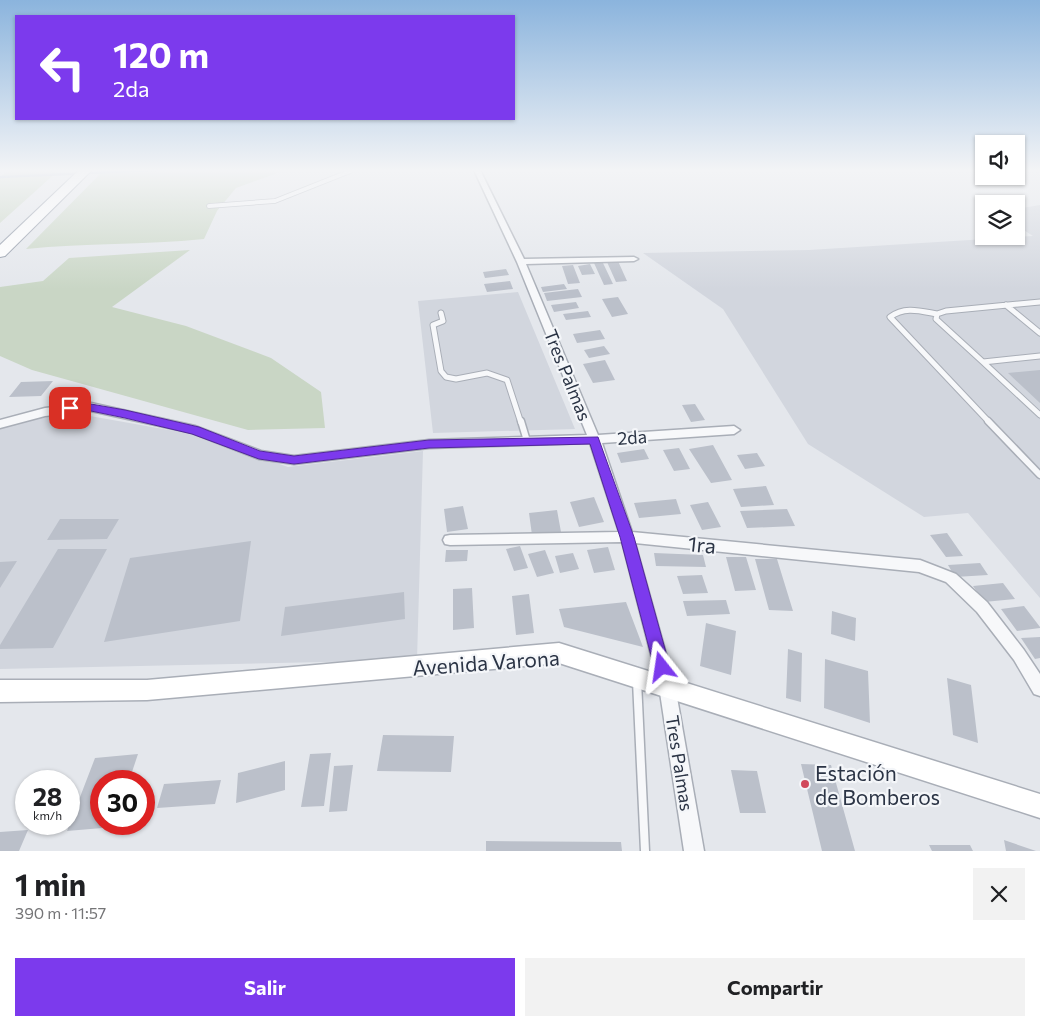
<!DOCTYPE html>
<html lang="es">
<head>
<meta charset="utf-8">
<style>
  :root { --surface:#fff; --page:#f2f2f2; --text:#202124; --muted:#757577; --accent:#7c3aed }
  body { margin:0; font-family:Commissioner,sans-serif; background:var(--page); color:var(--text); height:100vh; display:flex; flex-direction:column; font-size:19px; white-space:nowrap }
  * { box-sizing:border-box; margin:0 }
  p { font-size:16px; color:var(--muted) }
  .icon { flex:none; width:28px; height:28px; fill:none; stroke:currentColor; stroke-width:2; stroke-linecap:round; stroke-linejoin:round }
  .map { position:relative; height:851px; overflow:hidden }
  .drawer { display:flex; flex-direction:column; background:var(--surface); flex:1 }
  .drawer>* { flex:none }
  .hud { position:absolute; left:15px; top:15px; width:500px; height:105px; border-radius:0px; box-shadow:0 1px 4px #0004; background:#7c3aed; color:#fff; overflow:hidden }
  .tools { position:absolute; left:975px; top:135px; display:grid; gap:10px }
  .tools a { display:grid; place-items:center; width:50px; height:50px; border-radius:0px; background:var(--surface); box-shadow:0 1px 4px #0004; font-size:25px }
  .speed { position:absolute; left:15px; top:770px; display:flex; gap:10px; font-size:25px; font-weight:700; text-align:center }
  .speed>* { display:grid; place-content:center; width:65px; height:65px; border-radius:50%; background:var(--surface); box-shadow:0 1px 4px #0004; line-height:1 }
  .speed small { font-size:12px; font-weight:400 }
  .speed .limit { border:8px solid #d22; background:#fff; color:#111 }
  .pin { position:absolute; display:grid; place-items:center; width:42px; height:42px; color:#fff; margin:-21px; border-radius:10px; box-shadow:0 2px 8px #0006 }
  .me { position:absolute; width:55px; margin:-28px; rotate:345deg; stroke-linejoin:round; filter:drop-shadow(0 0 4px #0008) }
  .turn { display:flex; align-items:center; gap:18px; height:105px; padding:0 15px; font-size:22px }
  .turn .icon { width:65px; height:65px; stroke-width:2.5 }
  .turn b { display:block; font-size:35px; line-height:42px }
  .round { display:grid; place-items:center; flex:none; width:52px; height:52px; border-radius:0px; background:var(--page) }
  .headline { display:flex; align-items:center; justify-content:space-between; height:85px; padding:0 15px }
  h1 { font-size:30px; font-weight:700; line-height:38px }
  .action { display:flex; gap:10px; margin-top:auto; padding:10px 15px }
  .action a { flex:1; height:58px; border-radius:0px; background:var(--accent); color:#fff; font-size:20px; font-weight:700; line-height:58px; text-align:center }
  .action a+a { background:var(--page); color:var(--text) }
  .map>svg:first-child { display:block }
</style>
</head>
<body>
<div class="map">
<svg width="1040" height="851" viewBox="0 0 1040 851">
  <rect width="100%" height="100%" fill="#e4e7ec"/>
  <!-- built -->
  <path fill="#d2d6de" d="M1040,205V598L968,513L924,517L808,444L723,309L643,253L809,250L1033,236L1016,225V209Z
    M518,292L575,429L433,433L418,301Z
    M73,413L197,435L288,467L423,451L417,660L0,669V424Z"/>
  <!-- green -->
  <path fill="#c9d6c5" d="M9,170H59L0,223V177Z
    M104,170H286L236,188L217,211L204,239C144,245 85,243 26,249Z
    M190,250L112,307L186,326L271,358L321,392L325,428L248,430L32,370L0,356V287L43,281L69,258Z"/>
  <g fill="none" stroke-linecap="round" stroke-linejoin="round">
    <!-- stream -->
    <path stroke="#9fb4cc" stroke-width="2.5" d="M0,177L156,170"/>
  </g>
  <!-- building -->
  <path fill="#bbc0ca" d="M618,261L627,281L616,282L607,262Z
    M594,263H603L613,284L604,285Z
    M590,264L595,274L582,275L578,266Z
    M573,265L580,283L568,284L562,266Z
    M506,269L509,275L485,278L483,272Z
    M510,281L513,289L487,292L484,284Z
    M564,284L567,289L543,292L541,287Z
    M578,289L582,297L547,301L544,293Z
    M618,297L628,314L612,317L602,299Z
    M576,302L579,308L554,312L551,305Z
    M588,311L591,317L566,320L563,314Z
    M600,330L605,339L577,343L573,334Z
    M604,346L610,354L589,358L584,350Z
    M605,360L615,380L593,383L583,364Z
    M1040,370V403L1008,373Z
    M53,381L41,396L9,397L21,382Z
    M695,404L705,420L691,422L682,405Z
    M713,445L732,480L711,483L689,449Z
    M679,448L690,469L674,471L663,450Z
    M644,449L649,459L621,463L617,453Z
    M757,453L765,466L745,469L737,455Z
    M766,486L774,505L741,507L733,489Z
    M594,497L604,522L579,527L570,502Z
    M676,499L681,514L639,518L634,503Z
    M708,502L721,527L702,530L690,505Z
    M463,506L468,529L447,532L444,509Z
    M787,509L795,526L747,528L740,511Z
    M557,510L561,532L532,535L529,513Z
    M60,519H119L107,539L47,540Z
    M947,533L963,556L946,557L930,535Z
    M251,541L240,621L104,642L130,558Z
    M520,546L528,568L514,571L506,549Z
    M608,547L615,570L594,573L587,550Z
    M58,549H107L53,648L0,649V645Z
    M446,550H468L467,561L445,562Z
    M545,550L554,573L537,577L528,554Z
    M573,553L579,569L560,573L555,556Z
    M654,553L703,555L706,567L656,566Z
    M726,557H746L756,590L735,591Z
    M755,559H777L793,611L769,610Z
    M17,561L0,588V562Z
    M980,563L988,575L955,577L948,565Z
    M702,575L708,593L683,594L677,576Z
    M1003,583L1015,599L984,602L973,586Z
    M472,588L474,628L453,630V589Z
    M404,592L405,619L281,636L285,607Z
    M529,594L534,633L516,635L512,596Z
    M726,600L730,614L687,616L683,601Z
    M626,602L643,647L564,627L559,609Z
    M1024,606L1040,627V628L1017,631L1001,609Z
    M832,611L856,618L855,641L831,634Z
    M706,623L736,631L731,675L700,666Z
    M1040,637V658L1035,659L1021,638Z
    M788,649L802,653L801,702L786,698Z
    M825,659L868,671L870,723L824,708Z
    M947,678L971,685L978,743L953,735Z
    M383,735L454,736L451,772L377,771Z
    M331,753L324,806L301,807L310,754Z
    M138,754L129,781H101V824H115L114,827L67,831L95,758Z
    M285,761V790L236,803L238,773Z
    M801,764L831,765L855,851H822Z
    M353,765L347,811L329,812L334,766Z
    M731,770L757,771L766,813H740Z
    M221,780L215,804L157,808L164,784Z
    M28,830L19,851H0V832Z
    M1004,840L1036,851H1006Z
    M486,841L621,842L622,851H486Z
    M929,845H970L973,851H932Z"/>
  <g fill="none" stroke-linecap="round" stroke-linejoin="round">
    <!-- lane-far3 casing -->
    <g stroke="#a9aeb7" stroke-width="5.5">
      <path id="lane-far3" d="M209,206L275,201L353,170"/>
    </g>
    <!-- lane-far2 casing -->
    <g stroke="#a9aeb7" stroke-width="7">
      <path id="lane-far2" d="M1006,305L1040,333
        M441,313L443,321L433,325L441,371L446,377L456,379L487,373L507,380L521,423
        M937,314C920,311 905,306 890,317L990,423
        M1040,356L983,362L1040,415
        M983,362L936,319L937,314L946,311L1040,302"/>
    </g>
    <!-- lane-far1 casing -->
    <g stroke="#a9aeb7" stroke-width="9">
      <path id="lane-far1" d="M521,421L527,441
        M988,421L1040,475"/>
    </g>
    <!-- lane casing -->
    <g stroke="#a9aeb7" stroke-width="11">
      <path id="lane" d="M637,681L645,851"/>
    </g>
    <!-- street casing -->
    <g stroke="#a9aeb7" stroke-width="3">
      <path id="street" d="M474,170H480L524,259L634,257L638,259L634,261L526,264L598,435L734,426L740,430L734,434L602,443L632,532L920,560L956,574L987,602L1024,650L1040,674V696L1034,694L1014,660L977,612L946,582L919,572L635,543L675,686L704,851H684L659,686L622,542L450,545L445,544L443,540L445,536L450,535L619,532L590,443L429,448L294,464L259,459L192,433L91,411L45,416L0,428V420L45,408L91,403L195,426L261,451L294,456L429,440L587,435L517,262Z"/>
    </g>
    <!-- secondary casing -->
    <g stroke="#a9aeb7" stroke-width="3">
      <path id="secondary" d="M559,643L1040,794V818L559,663L147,700L0,702V680H147Z"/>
    </g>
    <!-- highway casing -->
    <g stroke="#8b94a3" stroke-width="2">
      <path id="highway" d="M79,170H92L5,256L0,257V245Z"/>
    </g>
    <!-- lane-far3 -->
    <use href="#lane-far3" stroke="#f7f8fa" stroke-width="4"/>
    <!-- lane-far2 -->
    <use href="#lane-far2" stroke="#f7f8fa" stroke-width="5"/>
    <!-- lane-far1 -->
    <use href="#lane-far1" stroke="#f7f8fa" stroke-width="6"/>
    <!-- lane -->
    <use href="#lane" stroke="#f7f8fa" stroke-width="8"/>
    <!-- street -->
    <use href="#street" fill="#f7f8fa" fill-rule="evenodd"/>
    <!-- secondary -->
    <use href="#secondary" fill="#fff" fill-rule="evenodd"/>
    <!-- highway -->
    <use href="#highway" fill="#fff" fill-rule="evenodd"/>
  </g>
  <!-- sky -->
  <linearGradient id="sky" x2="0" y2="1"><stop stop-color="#8bb4dd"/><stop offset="0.59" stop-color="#f3f4f6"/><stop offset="1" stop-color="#f3f4f6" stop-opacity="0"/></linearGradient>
  <rect width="1040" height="289" fill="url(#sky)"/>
  <!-- route -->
  <path fill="#7c3aed" stroke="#51269a" d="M70,404H91L125,410L199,427L260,451L294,456L429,440L598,437L634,537L670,667L667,673L662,675L656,673L654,667L620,537L590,444L429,448L294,464L259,459L192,434L125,418L91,411H66L64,408L66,406Z"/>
  <!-- markers -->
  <circle fill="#d1495b" stroke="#f4f6f9" stroke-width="2" cx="805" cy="784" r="5"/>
  <g text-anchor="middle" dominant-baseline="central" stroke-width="4.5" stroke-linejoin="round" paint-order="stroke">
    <!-- street labels -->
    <g font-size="18" fill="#2b3445" stroke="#f4f6f9">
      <text transform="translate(568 375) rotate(68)">Tres Palmas</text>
      <text transform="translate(632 437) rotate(-4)">2da</text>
      <text transform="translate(680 763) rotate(81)">Tres Palmas</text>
    </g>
    <!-- near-street labels -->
    <g font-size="21" fill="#2b3445" stroke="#f4f6f9">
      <text transform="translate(702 544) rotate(6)">1ra</text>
      <text transform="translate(486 662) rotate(-4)">Avenida Varona</text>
    </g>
    <!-- near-poi labels -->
    <g font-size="21" fill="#2b3445" stroke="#f4f6f9" text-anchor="start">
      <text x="815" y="772">Estación<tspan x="815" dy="24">de Bomberos</tspan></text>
    </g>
  </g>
</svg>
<div class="tools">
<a><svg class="icon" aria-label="sound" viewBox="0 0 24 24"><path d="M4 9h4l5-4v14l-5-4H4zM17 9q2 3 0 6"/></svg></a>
<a><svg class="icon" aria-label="layers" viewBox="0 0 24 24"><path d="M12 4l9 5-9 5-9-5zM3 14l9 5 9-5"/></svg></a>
</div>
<div class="speed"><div>28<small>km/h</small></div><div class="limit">30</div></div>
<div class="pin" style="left:70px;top:408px;background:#d93025"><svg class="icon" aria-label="arrive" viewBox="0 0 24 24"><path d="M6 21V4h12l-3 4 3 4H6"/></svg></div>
<svg class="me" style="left:662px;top:667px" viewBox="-20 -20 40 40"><path d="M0-17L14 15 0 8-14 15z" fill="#7c3aed" stroke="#fff" stroke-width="4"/></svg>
<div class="hud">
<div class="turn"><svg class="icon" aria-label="left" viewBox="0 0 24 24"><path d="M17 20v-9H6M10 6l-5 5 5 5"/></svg><div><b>120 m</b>2da</div></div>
</div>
</div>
<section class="drawer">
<div class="headline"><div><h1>1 min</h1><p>390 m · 11:57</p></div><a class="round"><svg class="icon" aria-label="close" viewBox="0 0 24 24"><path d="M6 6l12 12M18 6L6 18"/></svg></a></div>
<div class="action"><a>Salir</a><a>Compartir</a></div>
</section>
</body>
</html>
